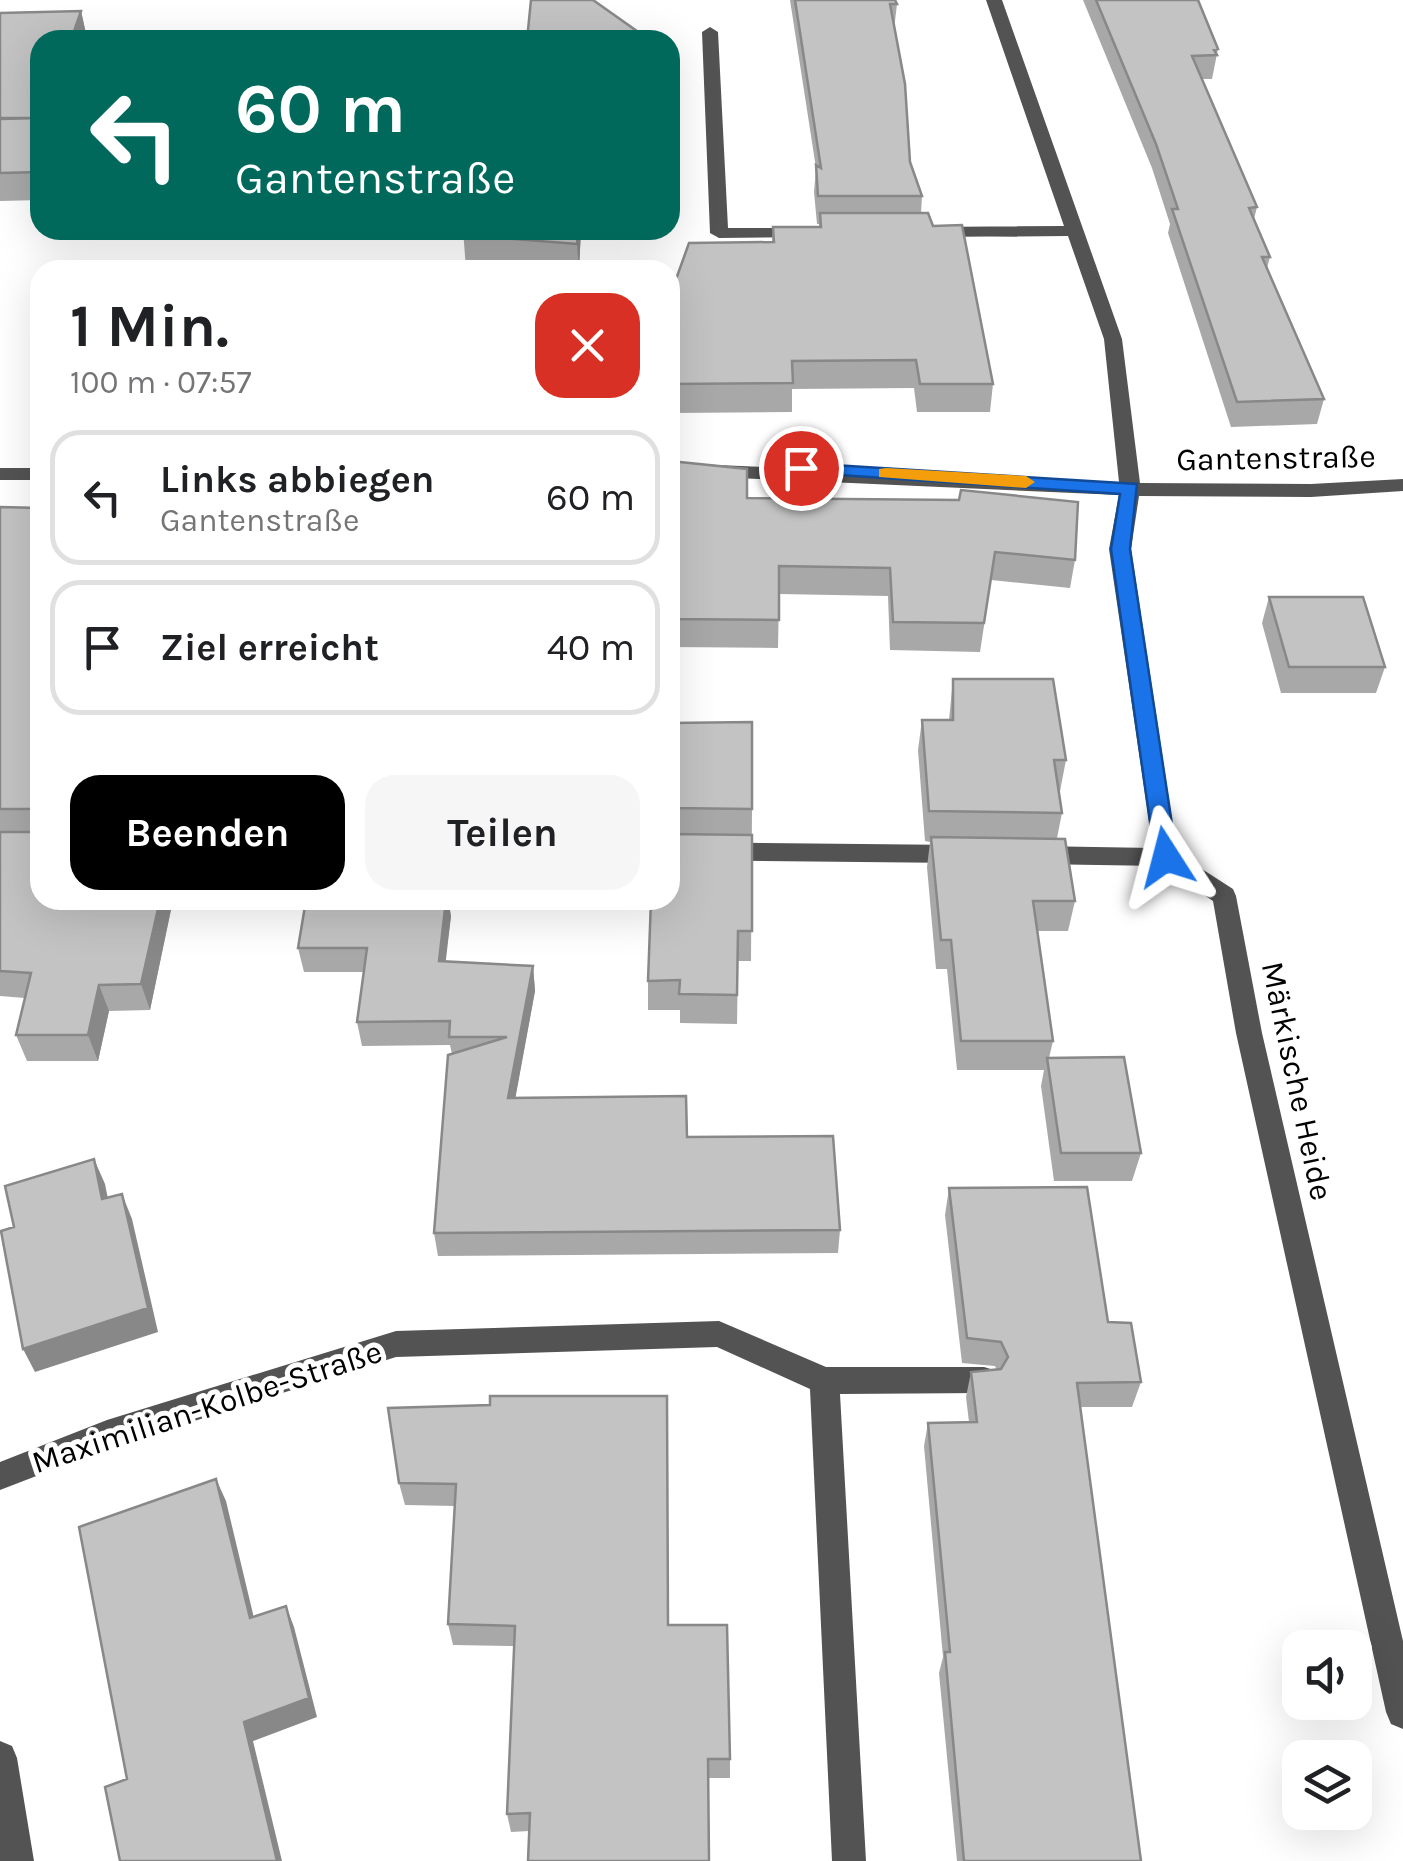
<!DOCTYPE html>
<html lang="de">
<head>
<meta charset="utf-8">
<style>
  :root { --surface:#fff; --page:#f6f6f6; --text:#202124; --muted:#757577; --line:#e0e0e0; --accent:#000 }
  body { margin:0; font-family:Karla,sans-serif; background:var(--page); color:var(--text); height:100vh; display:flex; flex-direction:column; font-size:38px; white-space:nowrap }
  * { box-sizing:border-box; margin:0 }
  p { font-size:32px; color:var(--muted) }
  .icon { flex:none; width:55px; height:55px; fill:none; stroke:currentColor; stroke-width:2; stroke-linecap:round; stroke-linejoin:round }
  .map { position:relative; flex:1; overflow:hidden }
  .side { position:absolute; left:30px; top:260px; width:650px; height:650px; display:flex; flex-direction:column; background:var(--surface); border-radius:30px; box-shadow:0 10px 40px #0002 }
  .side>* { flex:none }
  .top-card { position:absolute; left:30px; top:30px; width:650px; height:210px; border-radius:30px; box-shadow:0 10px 40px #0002; background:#00695c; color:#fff; overflow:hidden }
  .tools { position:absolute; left:1282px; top:1630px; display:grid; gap:20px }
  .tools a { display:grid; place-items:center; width:90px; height:90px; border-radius:20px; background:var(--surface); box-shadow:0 10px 40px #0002; font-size:50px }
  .pin { position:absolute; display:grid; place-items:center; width:85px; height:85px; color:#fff; margin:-42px; border:5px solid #fff; border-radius:50%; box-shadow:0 2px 10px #0007 }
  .me { position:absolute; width:110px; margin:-55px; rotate:351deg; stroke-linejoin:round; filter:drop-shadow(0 0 8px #0008) }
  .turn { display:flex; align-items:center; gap:35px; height:210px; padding:0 40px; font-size:45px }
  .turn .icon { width:130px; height:130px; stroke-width:2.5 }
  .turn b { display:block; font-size:70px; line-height:85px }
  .round { display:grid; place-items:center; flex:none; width:105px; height:105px; border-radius:30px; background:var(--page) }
  .headline { display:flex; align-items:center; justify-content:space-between; height:170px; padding:0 40px }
  h1 { font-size:60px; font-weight:700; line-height:75px }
  .button { display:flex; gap:20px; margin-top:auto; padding:20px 40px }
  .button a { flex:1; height:115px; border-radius:30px; background:var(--accent); color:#fff; font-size:40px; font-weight:700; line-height:115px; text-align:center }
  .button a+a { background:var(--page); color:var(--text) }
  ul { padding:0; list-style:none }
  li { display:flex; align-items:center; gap:30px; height:135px; margin:0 20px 15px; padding:0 20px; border:5px solid var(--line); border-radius:30px }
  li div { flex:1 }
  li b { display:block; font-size:38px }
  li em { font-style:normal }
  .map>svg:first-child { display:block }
</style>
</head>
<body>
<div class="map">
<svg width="1403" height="1861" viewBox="0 0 1403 1861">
  <rect width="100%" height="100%" fill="#fff"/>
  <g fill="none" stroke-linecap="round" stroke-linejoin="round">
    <!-- minor -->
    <path fill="#535353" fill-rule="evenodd" d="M986,0H1002L1122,339L1140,483L1311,484L1403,479V491L1311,497L1139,496L1131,549L1177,853L1233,889L1236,896L1262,1033L1403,1641V1729L1391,1724L1386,1712L1236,1033L1213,901L1161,866L1035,864L1023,855L1035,846L1153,848L1109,549L1119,495L670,475V463L1119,482L1104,339L1068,236L932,237L923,232L932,227L1064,226Z
      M710,27L718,32L728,228H807L813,229V237L719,238L710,233L702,32Z
      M0,468H40V480H0Z
      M670,842L960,845L972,854L960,863L670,860Z
      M719,1321L826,1367H984L994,1370L999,1380L994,1390L984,1393L840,1394L866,1861H832L810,1389L717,1347L396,1357L109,1448L0,1490V1462L107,1420L396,1331Z
      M0,1741L12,1746L17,1758L34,1861H0Z"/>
  </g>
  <!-- wall -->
  <path fill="#a8a8a8" d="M790,0H895L897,4L894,30L910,162L922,196L921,213L993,384L990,412H917L914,388L792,389V412L670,413V296L772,242L773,227H819V224H817L814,192L816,168Z
    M1083,0H1198L1218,49L1212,79H1202L1257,207L1254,219L1270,257L1267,268L1324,399L1317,424L1231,427L1168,233L1170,224L1152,168Z
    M81,11L87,38L40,40V200L0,201V13Z
    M463,230H581L579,270H494L466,268Z
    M670,461L747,498L1075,560L1070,588L991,580L980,652L890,650L888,596L779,594L778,648L670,647Z
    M0,507L40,508V900H173L150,1010L109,1011L98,1061H27L16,1035L25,998L0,996Z
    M1269,597L1385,667L1376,693H1281L1262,623Z
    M953,679L1066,760L1060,791H1058L1062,813L1057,838L1075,901L1068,931H1037L1053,1041L1049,1058L1141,1153L1132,1181H1054L1041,1086L1044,1070H957L947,969H936L927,867L930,842L925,841L918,750L922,720H949Z
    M670,723L752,809L751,961H738L737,1024L680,1023V1010H648V981L670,900Z
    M306,900H448L451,916L445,961L533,966L535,991L515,1098L687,1137L840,1230L838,1253L438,1256L434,1233L452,1054L450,1045L362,1046L357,1022L364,972H304L298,948Z
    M949,1188L1108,1322L1141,1382L1132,1407H1080L1141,1861H957L939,1673L943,1657L924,1446L928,1423L969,1422L966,1397L971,1372L997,1370L995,1366L962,1363L945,1215Z
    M388,1408L668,1625L730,1759V1778H708L529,1831L511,1832L507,1814L514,1646L453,1645L448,1624L455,1506L405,1505L399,1483Z"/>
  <!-- shaded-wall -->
  <path fill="#888" d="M81,11L87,38V40H71Z
    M578,230H581L579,270L577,244Z
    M160,900H173L150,1010L141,984Z
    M446,900H448L451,916L443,985L439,961Z
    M533,966L535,991L511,1122L508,1098Z
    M99,985L109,1011L98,1061L88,1035Z
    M94,1159L105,1184L113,1224L102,1199Z
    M122,1194L132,1219L158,1332L35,1372L23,1349Z
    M216,1479L226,1501L259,1639L250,1618Z
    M286,1606L294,1627L317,1717L253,1741L282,1861H277L244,1722Z"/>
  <!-- building -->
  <path fill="#c3c3c3" stroke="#888" stroke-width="2.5" d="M531,0H593L641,34V40H527Z
    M795,0H895L897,4H890L905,84L910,162L922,196H818L816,165L821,168Z
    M1096,0H1198L1218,49L1214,50L1217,55L1192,56L1257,207L1249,208L1270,257H1262L1324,399L1237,402L1172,209H1178L1156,144Z
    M81,11L71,40H40V172L0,173V119L40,118H0V13Z
    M820,213H928L933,226L962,225L993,384H920L916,360L792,361L793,383L670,384V296L689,243L774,242L773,227H821Z
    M463,230H578L577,244L463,235Z
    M670,461L747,469V498L959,500L961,490L1078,502L1075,560L995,552L984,623L893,622L890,568L779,566V620L670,619Z
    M0,507L40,508V900H160L141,984L99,985L88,1035H16L31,973L0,971V832H33V809H0Z
    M1269,597H1363L1385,667H1289Z
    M953,679H1053L1066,760H1054L1062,813L929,811L922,720H953Z
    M752,722V809L670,808V723Z
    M670,834L752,835V931H738L737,995L679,994L680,980L648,981L651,900H670Z
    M931,837L1065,839L1075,901H1033L1053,1041H961L951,940H941Z
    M306,900H446L439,961L533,966L508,1098L686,1096L687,1137L833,1136L840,1230L434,1233L448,1055L507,1037H449L450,1021L357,1022L367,948H298Z
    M1124,1057L1141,1153H1061L1047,1058Z
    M94,1159L102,1199L122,1194L148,1308L23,1349L1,1231L14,1227L5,1186Z
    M1087,1187L1108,1322L1131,1323L1141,1382L1077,1383L1141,1861H964L945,1652H950L928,1423L977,1422L971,1372L1001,1369L1008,1357L1001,1342L967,1338L949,1188Z
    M490,1396H667L668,1625H727L730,1759H708L709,1861H528L530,1813L507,1814L515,1626L448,1624L456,1484L399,1483L388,1408L490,1405Z
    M216,1479L250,1618L286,1606L309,1698L244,1722L277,1861H120L105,1787L127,1779L79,1527Z"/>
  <!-- route -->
  <path fill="#1a73e8" stroke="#114b97" stroke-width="2.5" d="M801,463L1137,484L1130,549L1177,857L1174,863H1158L1155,857L1111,549L1120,494L795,472L792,468Z"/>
  <!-- slow -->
  <path fill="#f59e0b" d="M886,468L1026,476L1035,482L1026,488L879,477V469Z"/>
  <g text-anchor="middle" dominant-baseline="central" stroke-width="10" stroke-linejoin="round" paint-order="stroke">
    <!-- street labels -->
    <g font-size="32" fill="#000" stroke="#fff">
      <text transform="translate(1276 458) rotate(-1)">Gantenstraße</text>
      <text transform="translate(1297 1081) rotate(78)">Märkische Heide</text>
      <text transform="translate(207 1407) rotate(-18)">Maximilian-Kolbe-Straße</text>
    </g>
  </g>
</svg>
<div class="tools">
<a><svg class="icon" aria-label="sound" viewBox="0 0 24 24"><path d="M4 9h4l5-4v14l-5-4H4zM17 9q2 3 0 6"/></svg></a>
<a><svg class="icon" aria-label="layers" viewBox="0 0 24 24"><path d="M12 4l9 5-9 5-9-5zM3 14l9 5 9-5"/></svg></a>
</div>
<div class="pin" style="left:801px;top:468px;background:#d93025"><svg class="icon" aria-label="arrive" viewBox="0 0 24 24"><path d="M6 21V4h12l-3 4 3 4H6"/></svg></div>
<svg class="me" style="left:1166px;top:857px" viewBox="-20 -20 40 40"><path d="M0-17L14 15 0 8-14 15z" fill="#1a73e8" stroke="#fff" stroke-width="4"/></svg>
<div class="top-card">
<div class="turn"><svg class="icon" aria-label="left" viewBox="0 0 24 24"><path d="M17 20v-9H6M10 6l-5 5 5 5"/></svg><div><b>60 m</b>Gantenstraße</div></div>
</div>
<section class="side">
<div class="headline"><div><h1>1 Min.</h1><p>100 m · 07:57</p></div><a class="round" style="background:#d93025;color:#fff"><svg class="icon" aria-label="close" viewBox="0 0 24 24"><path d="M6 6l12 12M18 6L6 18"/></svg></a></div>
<ul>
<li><svg class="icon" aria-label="left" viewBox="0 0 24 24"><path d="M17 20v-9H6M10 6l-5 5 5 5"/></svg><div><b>Links abbiegen</b><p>Gantenstraße</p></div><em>60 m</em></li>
<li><svg class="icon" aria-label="arrive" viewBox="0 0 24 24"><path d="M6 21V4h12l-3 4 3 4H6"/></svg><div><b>Ziel erreicht</b></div><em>40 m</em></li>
</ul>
<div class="button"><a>Beenden</a><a>Teilen</a></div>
</section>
</div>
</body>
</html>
